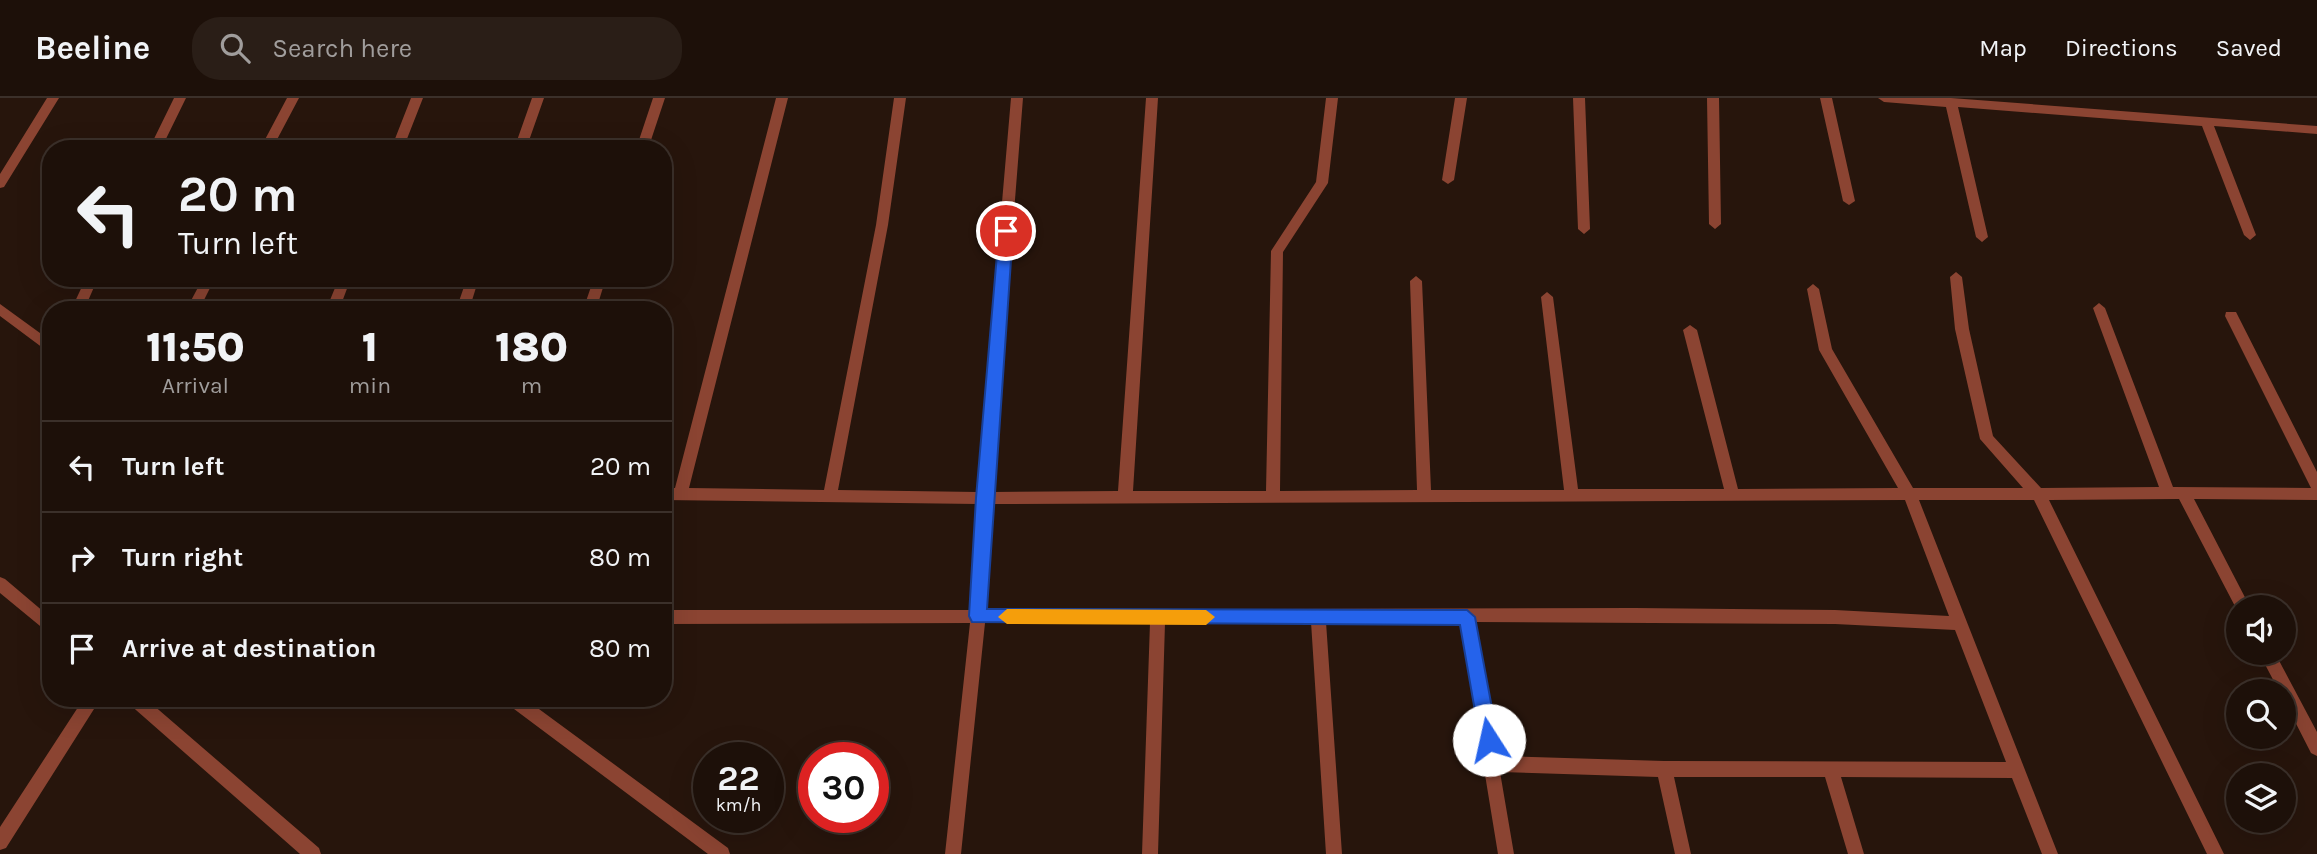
<!DOCTYPE html>
<html lang="en">
<head>
<meta charset="utf-8">
<style>
  :root { --surface:#1d1009; --page:#2a1e17; --text:#f1f3f6; --muted:#a09d9c; --line:#3b302a }
  body { margin:0; font-family:Karla,sans-serif; background:var(--page); color:var(--text); height:100vh; display:flex; flex-direction:column; font-size:26px; white-space:nowrap }
  * { box-sizing:border-box; margin:0 }
  p { font-size:23px; color:var(--muted) }
  .icon { flex:none; width:38px; height:38px; fill:none; stroke:currentColor; stroke-width:2; stroke-linecap:round; stroke-linejoin:round }
  .map { position:relative; flex:1; overflow:hidden }
  .drawer { position:absolute; left:42px; top:203px; width:630px; height:406px; display:flex; flex-direction:column; background:var(--surface); border-radius:28px; box-shadow:0 7px 28px #0002,0 0 0 2px var(--line) }
  .drawer>* { flex:none }
  .banner { position:absolute; left:42px; top:42px; width:630px; height:147px; border-radius:28px; box-shadow:0 7px 28px #0002,0 0 0 2px var(--line); background:#1d1009; color:var(--text); overflow:hidden }
  .tools { position:absolute; left:2226px; top:497px; display:grid; gap:14px }
  .tools a { display:grid; place-items:center; width:70px; height:70px; border-radius:50%; background:var(--surface); box-shadow:0 7px 28px #0002,0 0 0 2px var(--line); font-size:35px }
  .speed { position:absolute; left:693px; top:644px; display:flex; gap:14px; font-size:35px; font-weight:700; text-align:center }
  .speed>* { display:grid; place-content:center; width:91px; height:91px; border-radius:50%; background:var(--surface); box-shadow:0 7px 28px #0002,0 0 0 2px var(--line); line-height:1 }
  .speed small { font-size:18px; font-weight:400 }
  .speed .limit { border:10px solid #d22; background:#fff; color:#111 }
  .pin { position:absolute; display:grid; place-items:center; width:60px; height:60px; color:#fff; margin:-30px; border:4px solid #fff; border-radius:50%; box-shadow:0 2px 7px #0007 }
  .me { position:absolute; width:77px; margin:-38px; rotate:350deg; stroke-linejoin:round; filter:drop-shadow(0 0 5px #0008) }
  .turn { display:flex; align-items:center; gap:24px; height:147px; padding:0 21px; font-size:32px }
  .turn .icon { width:91px; height:91px; stroke-width:2.5 }
  .turn b { display:block; font-size:49px; line-height:60px }
  .eta { display:flex; justify-content:space-evenly; align-items:center; height:119px; text-align:center }
  .eta b { font-size:42px; font-weight:800; line-height:49px }
  ul { padding:0; list-style:none }
  li { display:flex; align-items:center; gap:21px; height:91px; padding:0 21px; border-top:2px solid var(--line) }
  li div { flex:1 }
  li b { display:block; font-size:26px }
  li em { font-style:normal }
  header { display:flex; align-items:center; gap:42px; box-sizing:border-box; height:98px; padding:0 35px; background:var(--surface); border-bottom:2px solid var(--line) }
  header strong { font-size:33px }
  nav { display:flex; gap:38px; margin-inline-start:auto; font-size:24px }
  .search { width:490px; height:63px; background:var(--page); display:flex; align-items:center; gap:18px; box-sizing:border-box; padding:0 24px; border-radius:28px; color:var(--muted); font-size:26px }
  .map>svg:first-child { display:block }
</style>
</head>
<body>
<header>
<strong>Beeline</strong>
<div class="search"><svg class="icon" aria-label="search" viewBox="0 0 24 24"><circle cx="10" cy="10" r="6"/><path d="M15 15l6 6"/></svg>Search here</div>
<nav><a>Map</a><a>Directions</a><a>Saved</a></nav>
</header>
<div class="map">
<svg width="2317" height="756" viewBox="0 0 2317 756">
  <rect width="100%" height="100%" fill="#27150c"/>
  <g fill="none" stroke-linecap="round" stroke-linejoin="round">
    <!-- minor -->
    <path fill="#8b4432" fill-rule="evenodd" d="M47,0H59L4,89L0,90V76Z
      M174,0H186L161,51H149Z
      M287,0H299L272,51H260Z
      M411,0H423L403,51H391Z
      M532,0H544L526,51H514Z
      M653,0H665L648,51H636Z
      M776,0H788L689,390L824,392L876,127L894,0H906L888,127L838,392L977,394L1011,0H1023L992,394L1118,393L1146,0H1158L1133,393H1266L1271,153L1316,84L1326,0H1338L1328,85L1283,154L1280,393L1417,392L1410,183L1416,178L1422,183L1431,392H1564L1541,199L1547,194L1553,199L1578,391H1724L1683,232L1690,227L1697,232L1738,391L1898,390L1819,252L1807,191L1813,186L1819,191L1832,251L1913,390H2023L1980,341L1955,231L1950,179L1956,174L1962,179L1969,231L1993,338L2041,390L2159,389L2093,210L2099,205L2105,210L2173,389L2311,390L2225,218L2226,214H2236L2317,374V402L2194,401L2250,509H2238V514L2179,401L2049,402L2224,756H2207L2034,402H1919L2058,756H2042L2012,680L1841,679L1864,756H1848L1825,679H1674L1691,756H1675L1658,679L1500,674L1514,756H1498L1460,524H1326L1342,756H1326L1311,524L1165,525L1158,756H1142L1150,525H985L961,756H945L970,525L663,526V512H971L977,406L663,402V390H675ZM1905,402L1949,518L1835,512L1635,510L986,512L991,406ZM1475,524L1835,526L1955,532L2006,664L1664,663L1498,658Z
      M1455,0H1467L1454,82L1448,86L1442,82Z
      M1573,0H1585L1590,131L1584,136L1578,131Z
      M1707,0H1719L1721,126L1715,131L1709,126Z
      M1820,0H1832L1855,103L1849,107L1843,103Z
      M1878,0H1951L2317,28V36L2214,28L2256,137L2250,142L2244,137L2202,28L1958,9L1988,139L1982,144L1976,139L1946,9L1884,4Z
      M86,180H98L84,212H71Z
      M203,180H215L199,212H186Z
      M339,180H351L339,212H326Z
      M467,180H479L469,212H456Z
      M594,180H606L596,212H583Z
      M0,206L51,243V256L0,218Z
      M0,479L5,481L51,520V537L0,495Z
      M2259,555H2275L2317,634V658L2311,655L2284,602V593H2279Z
      M84,600H101L6,750L0,752V729Z
      M125,600H145L319,750L321,756H300L128,605Z
      M503,600H524L728,750L730,756H708L506,605Z"/>
  </g>
  <!-- route -->
  <path fill="#2563eb" stroke="#184099" stroke-width="2" d="M1006,128L1013,133L987,511L1467,512L1475,519L1498,642L1495,648L1489,650L1482,648L1480,642L1460,527L972,524L969,518L976,400L999,133Z"/>
  <!-- slow -->
  <path fill="#f59e0b" d="M1007,511L1206,512L1215,519L1206,527L1007,526L998,519Z"/>
</svg>
<div class="tools">
<a><svg class="icon" aria-label="sound" viewBox="0 0 24 24"><path d="M4 9h4l5-4v14l-5-4H4zM17 9q2 3 0 6"/></svg></a>
<a><svg class="icon" aria-label="search" viewBox="0 0 24 24"><circle cx="10" cy="10" r="6"/><path d="M15 15l6 6"/></svg></a>
<a><svg class="icon" aria-label="layers" viewBox="0 0 24 24"><path d="M12 4l9 5-9 5-9-5zM3 14l9 5 9-5"/></svg></a>
</div>
<div class="speed"><div>22<small>km/h</small></div><div class="limit">30</div></div>
<div class="pin" style="left:1006px;top:133px;background:#d93025"><svg class="icon" aria-label="arrive" viewBox="0 0 24 24"><path d="M6 21V4h12l-3 4 3 4H6"/></svg></div>
<svg class="me" style="left:1489px;top:642px" viewBox="-20 -20 40 40"><circle r="19" fill="#fff"/><path d="M0-13L10 11 0 6-10 11z" fill="#2563eb"/></svg>
<div class="banner">
<div class="turn"><svg class="icon" aria-label="left" viewBox="0 0 24 24"><path d="M17 20v-9H6M10 6l-5 5 5 5"/></svg><div><b>20 m</b>Turn left</div></div>
</div>
<section class="drawer">
<div class="eta">
<div><b>11:50</b><p>Arrival</p></div>
<div><b>1</b><p>min</p></div>
<div><b>180</b><p>m</p></div>
</div>
<ul>
<li><svg class="icon" aria-label="left" viewBox="0 0 24 24"><path d="M17 20v-9H6M10 6l-5 5 5 5"/></svg><div><b>Turn left</b></div><em>20 m</em></li>
<li><svg class="icon" aria-label="right" viewBox="0 0 24 24"><path d="M7 20v-9h11M14 6l5 5-5 5"/></svg><div><b>Turn right</b></div><em>80 m</em></li>
<li><svg class="icon" aria-label="arrive" viewBox="0 0 24 24"><path d="M6 21V4h12l-3 4 3 4H6"/></svg><div><b>Arrive at destination</b></div><em>80 m</em></li>
</ul>
</section>
</div>
</body>
</html>
